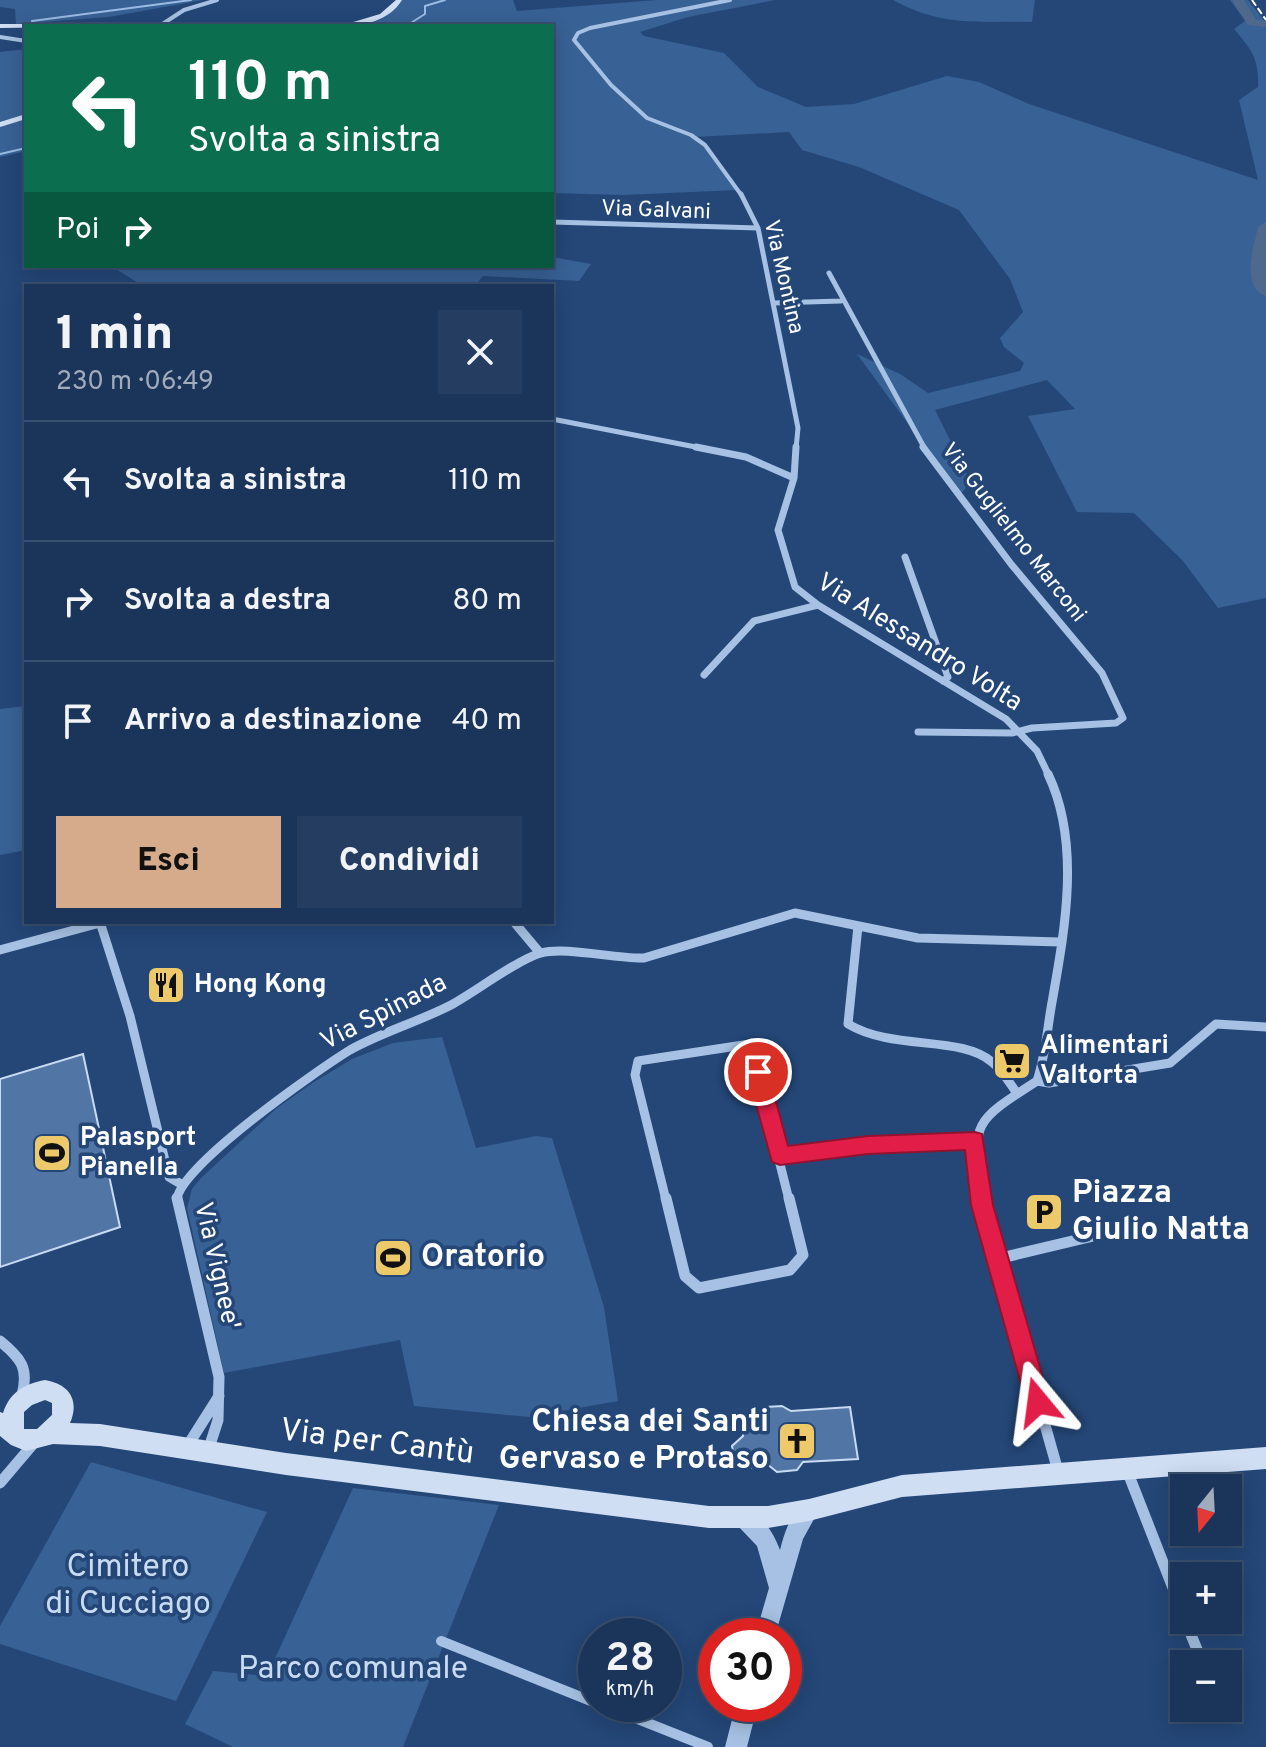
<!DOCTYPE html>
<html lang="it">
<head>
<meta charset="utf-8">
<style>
  :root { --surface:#1b355a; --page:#243d60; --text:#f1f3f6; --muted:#a0abbb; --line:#395070; --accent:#d6ab8b }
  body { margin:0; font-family:Overpass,sans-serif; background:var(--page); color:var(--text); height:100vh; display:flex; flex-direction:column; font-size:30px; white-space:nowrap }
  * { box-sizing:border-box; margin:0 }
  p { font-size:26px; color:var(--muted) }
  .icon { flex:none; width:44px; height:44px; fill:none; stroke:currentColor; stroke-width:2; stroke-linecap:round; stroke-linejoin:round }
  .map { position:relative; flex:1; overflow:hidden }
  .details { position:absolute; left:24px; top:284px; width:530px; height:640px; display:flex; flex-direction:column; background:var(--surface); border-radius:0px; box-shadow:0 4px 20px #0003,0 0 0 2px var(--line) }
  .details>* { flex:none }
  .guide { position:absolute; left:24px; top:24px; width:530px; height:244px; border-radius:0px; box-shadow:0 4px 20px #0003,0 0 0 2px var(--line); background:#0b6e4f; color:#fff; overflow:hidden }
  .needle { width:52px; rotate:198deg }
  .buttons { position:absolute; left:1170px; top:1474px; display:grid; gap:16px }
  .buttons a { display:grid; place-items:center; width:72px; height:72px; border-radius:0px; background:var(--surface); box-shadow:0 4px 20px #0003,0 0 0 2px var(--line); font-size:40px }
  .speed { position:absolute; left:578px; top:1618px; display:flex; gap:16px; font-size:40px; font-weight:700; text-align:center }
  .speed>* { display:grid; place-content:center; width:104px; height:104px; border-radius:50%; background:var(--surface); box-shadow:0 4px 20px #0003,0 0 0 2px var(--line); line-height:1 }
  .speed small { font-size:20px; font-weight:400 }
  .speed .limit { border:12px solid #d22; background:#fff; color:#111 }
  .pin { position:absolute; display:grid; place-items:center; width:68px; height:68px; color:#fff; margin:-34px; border:4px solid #fff; border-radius:50%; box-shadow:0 2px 8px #0007 }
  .me { position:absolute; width:88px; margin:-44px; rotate:344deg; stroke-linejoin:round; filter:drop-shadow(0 0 6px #0008) }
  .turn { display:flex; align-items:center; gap:28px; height:168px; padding:0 32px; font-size:36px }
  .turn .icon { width:104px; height:104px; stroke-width:2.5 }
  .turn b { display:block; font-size:56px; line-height:68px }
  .then { display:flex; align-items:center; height:76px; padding:0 32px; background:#0003; gap:16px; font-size:30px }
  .round { display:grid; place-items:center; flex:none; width:84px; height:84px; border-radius:0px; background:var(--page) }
  .summary { display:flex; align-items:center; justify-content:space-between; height:136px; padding:0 32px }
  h1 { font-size:48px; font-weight:800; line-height:60px }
  .button { display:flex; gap:16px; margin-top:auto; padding:16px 32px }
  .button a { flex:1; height:92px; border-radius:0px; background:var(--accent); color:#111; font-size:32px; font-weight:800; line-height:92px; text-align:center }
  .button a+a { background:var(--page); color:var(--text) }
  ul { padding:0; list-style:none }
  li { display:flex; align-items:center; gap:24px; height:120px; padding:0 32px; border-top:2px solid var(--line) }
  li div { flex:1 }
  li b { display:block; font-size:30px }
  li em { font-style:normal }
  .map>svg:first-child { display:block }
</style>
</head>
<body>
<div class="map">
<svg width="1266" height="1747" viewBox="0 0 1266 1747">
  <rect width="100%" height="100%" fill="#244778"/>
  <!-- green -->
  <path fill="#386195" d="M0,0H203L109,17L16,24L15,9L0,7Z
    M399,0H513L517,11L657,0H775L688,17L640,32L644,36L724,53L758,87L806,107L854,104L947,76L979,82L1029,104L1258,180L1239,100L1258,87C1259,59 1252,50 1234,29L1245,21L1230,0H1248L1266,23V598L1218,608L1183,561L1134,513L1077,512L1028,416L1075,409L1047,380L935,410L971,482L960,495L857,354L900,374L928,393L1020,371L1024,363L1004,347L1000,338L1023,312L1010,279L959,210L859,167L802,150L789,132L696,137L707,146L737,190L624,195L552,193V26H359L380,16Z
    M893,0H1035L1032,22C977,21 942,27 893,0Z
    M26,49V151L0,157V52Z
    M552,257L591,264L579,281L483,276L475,286H143L111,266H552Z
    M26,706V850L0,855V709Z
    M442,1037L476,1148L536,1136L552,1138L604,1307L618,1401L529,1417L414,1406L400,1340L224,1373L187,1208L192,1189L201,1178L277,1108L314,1082L352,1059L393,1043Z
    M91,1462L267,1512L176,1701L0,1644V1626Z
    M353,1488L499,1505L403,1747H233L185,1724L213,1671L267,1676Z"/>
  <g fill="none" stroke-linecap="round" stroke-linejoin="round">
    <!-- stream -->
    <path stroke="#9abbe4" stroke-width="2" d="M32,21L191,0
      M406,26L425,14V6L445,0
      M0,154L26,148"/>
    <!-- river -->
    <path fill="#4f698c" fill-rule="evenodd" d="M1232,0H1244L1256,20L1266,21V27L1248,25Z
      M1266,222V296C1240,286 1254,246 1258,227Z"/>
  </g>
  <!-- building -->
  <path fill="#5175a4" stroke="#c8dbf3" stroke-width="2" d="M83,1054L120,1227L0,1267V1079Z
    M782,1406L791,1411L850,1407L858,1459L803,1462L797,1470L777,1472L767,1464L745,1469L734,1459L732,1446L743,1436L742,1421L758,1419L766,1407Z"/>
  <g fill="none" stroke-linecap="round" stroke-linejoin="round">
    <!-- pedestrian -->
    <path stroke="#a6c1e3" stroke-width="10" d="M441,1641L596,1703
      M600,1704L708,1747"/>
    <!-- minor-far4 -->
    <path stroke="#a6c1e3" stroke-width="4" d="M730,0L590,28L578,33L574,40L611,85L647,118L691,135L705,145L742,196
      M161,25L184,10L217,0
      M0,37L26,41"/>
    <!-- minor-far3 -->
    <path stroke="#a6c1e3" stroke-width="5" d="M741,194L758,228L798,428L796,449
      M552,222L758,228
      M829,273L925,449
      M774,303L841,301
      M552,419L706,449"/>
    <!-- minor-far2 -->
    <path stroke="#a6c1e3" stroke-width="7" d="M696,447L746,457L794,478
      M796,447L794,478L778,530L795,587L818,605L1006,719L1037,751L1049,776
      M905,557L948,677L943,681
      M704,675L754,621L818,605
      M918,732L1012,733L1032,728L1116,723L1123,718L1102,673L1011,564L923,447"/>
    <!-- minor-far1 -->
    <path stroke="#a6c1e3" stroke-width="9" d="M100,922L130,1016L169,1177L181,1184
      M514,922L540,953
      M858,926L848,1024C893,1051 961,1035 992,1062C1002,1070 1009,1082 1016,1092
      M0,950L100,923
      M1037,1081C1045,1057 1047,1032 1051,1008C1064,934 1082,845 1048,774
      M1037,1081L1049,1083L1170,1063L1216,1024L1266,1027
      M780,1156L868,1145L975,1140
      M177,1200C178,1167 319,1069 350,1050C382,1032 418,1022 451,1005C475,992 517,960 541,953C565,946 615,959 644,958L795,913L918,938L1060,942
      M666,1200L635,1075L638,1061L750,1044L789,1200
      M981,1200C973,1122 970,1124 1037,1081"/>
    <!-- minor -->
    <path stroke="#a6c1e3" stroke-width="11" d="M177,1198L219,1377L218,1420L208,1451
      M666,1198L685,1276L699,1288L790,1270L803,1255L789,1198
      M981,1198L1058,1471
      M997,1259L1106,1233
      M0,1341C21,1358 29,1368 22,1395
      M188,1445L219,1396
      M1128,1473L1184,1616
      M0,1483L34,1443
      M1185,1620L1203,1664"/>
    <!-- tertiary -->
    <path fill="#a6c1e3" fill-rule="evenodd" d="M809,1500L816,1503L819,1510L803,1539L775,1636H755L769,1588L757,1546L738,1526L735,1519L738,1512L745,1509C764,1517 773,1532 780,1550C784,1534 792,1507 809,1500Z
      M736,1704H758L747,1747H725Z"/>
    <!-- secondary -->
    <path fill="#cfdef3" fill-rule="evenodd" d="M396,0H402C389,21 364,26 340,26L380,14Z
      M0,24H153L157,26L0,28Z
      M168,24H176L177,26H164Z
      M26,114V119L0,127V122Z
      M45,1380C69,1384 80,1400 70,1423L100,1424L286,1453L709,1506H768L809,1499L902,1475L1266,1447V1469L902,1497L809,1521L768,1528H709L286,1475L100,1446L53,1444L26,1451L11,1445L0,1436V1412L3,1413C10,1392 24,1384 45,1380ZM45,1400L52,1403V1415L37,1429H24V1412L32,1405Z"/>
    <!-- rail -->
    <path stroke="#fff" stroke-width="2" stroke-dasharray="7 3" stroke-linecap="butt" d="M1252,0L1266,20"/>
  </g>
  <!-- route -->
  <path fill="#e11d48" stroke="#92132f" stroke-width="2" d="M758,1064L765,1066L768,1072L788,1146L868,1136L975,1132L982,1134L993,1205L1050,1402L1046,1411L1038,1414L1029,1411L1026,1402L971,1205L965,1150L868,1154L780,1165L772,1162L747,1072L750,1066Z"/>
  <!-- icons -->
  <defs>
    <g id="restaurant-square" transform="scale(2)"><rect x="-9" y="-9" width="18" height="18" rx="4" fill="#edc96a" stroke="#244778"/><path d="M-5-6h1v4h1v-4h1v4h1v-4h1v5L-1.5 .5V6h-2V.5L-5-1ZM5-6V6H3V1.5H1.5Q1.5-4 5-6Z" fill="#111"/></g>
    <g id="supermarket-square" transform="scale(2)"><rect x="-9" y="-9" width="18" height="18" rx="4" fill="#edc96a" stroke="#244778"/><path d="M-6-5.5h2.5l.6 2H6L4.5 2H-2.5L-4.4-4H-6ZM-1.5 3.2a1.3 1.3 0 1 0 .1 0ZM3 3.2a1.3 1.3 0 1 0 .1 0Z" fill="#111"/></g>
    <g id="stadium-square" transform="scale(2)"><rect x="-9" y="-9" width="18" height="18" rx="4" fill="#edc96a" stroke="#244778"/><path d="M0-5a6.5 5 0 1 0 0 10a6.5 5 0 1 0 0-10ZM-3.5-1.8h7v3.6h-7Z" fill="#111"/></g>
    <g id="parking-square" transform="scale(2)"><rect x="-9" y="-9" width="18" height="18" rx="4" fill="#edc96a" stroke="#244778"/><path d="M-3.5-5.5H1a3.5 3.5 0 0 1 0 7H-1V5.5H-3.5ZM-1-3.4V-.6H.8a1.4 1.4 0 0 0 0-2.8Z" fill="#111"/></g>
    <g id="church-square" transform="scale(2)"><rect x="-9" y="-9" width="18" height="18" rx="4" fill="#edc96a" stroke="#244778"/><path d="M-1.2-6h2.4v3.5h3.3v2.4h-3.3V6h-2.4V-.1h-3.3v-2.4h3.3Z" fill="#111"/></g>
  </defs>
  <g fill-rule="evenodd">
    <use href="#restaurant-square" x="166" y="985"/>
    <use href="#supermarket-square" x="1012" y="1061"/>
    <use href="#stadium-square" x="52" y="1153"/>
    <use href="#parking-square" x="1044" y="1212"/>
    <use href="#stadium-square" x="393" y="1258"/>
    <use href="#church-square" x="797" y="1441"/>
  </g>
  <g text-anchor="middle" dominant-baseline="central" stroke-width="7" stroke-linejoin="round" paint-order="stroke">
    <!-- far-street labels -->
    <g font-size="22" fill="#fff" stroke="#244778">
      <text transform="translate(656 211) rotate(2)">Via Galvani</text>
      <text transform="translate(783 277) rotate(77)">Via Montina</text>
      <text transform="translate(1013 533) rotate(52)">Via Guglielmo Marconi</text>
    </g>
    <!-- street labels -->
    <g font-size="26" fill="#fff" stroke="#244778">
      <text transform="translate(919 643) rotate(32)">Via Alessandro Volta</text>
      <text transform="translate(384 1013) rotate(-27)">Via Spinada</text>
      <text transform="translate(216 1266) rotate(77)">Via Vignee'</text>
    </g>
    <!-- poi labels -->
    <g font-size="26" font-weight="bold" fill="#fff" stroke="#244778" text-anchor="start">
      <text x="194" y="985">Hong Kong</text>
      <text x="1040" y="1046">Alimentari<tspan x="1040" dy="30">Valtorta</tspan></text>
      <text x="80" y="1138">Palasport<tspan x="80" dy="30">Pianella</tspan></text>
    </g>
    <!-- near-poi labels -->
    <g font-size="32" font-weight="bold" fill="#fff" stroke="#244778" text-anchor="start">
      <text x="1072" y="1194">Piazza<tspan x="1072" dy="37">Giulio Natta</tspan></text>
      <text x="421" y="1258">Oratorio</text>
      <text x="769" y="1423" text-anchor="end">Chiesa dei Santi<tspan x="769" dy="37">Gervaso e Protaso</tspan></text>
    </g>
    <!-- near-street labels -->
    <g font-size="32" fill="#fff" stroke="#244778">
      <text transform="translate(377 1443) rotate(7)">Via per Cantù</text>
    </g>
    <!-- near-park labels -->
    <g font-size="32" fill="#c8dbf3" stroke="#244778">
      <text x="128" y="1568">Cimitero<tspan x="128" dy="37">di Cucciago</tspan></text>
      <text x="353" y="1670">Parco comunale</text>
    </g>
  </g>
</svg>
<div class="buttons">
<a><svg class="needle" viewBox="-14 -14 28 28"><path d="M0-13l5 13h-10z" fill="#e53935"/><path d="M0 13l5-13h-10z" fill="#a0abbb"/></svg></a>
<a>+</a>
<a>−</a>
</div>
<div class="speed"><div>28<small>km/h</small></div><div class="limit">30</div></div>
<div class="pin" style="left:758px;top:1072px;background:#d93025"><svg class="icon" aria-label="arrive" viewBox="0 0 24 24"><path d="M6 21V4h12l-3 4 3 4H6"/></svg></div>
<svg class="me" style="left:1038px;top:1402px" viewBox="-20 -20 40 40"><path d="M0-17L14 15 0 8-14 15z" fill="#e11d48" stroke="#fff" stroke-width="4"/></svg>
<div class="guide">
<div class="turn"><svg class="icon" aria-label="left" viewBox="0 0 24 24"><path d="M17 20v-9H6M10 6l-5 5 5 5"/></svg><div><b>110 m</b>Svolta a sinistra</div></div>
<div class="then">Poi<svg class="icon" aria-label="right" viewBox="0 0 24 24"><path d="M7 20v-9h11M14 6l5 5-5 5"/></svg></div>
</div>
<section class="details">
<div class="summary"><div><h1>1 min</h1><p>230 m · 06:49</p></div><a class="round"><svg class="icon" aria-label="close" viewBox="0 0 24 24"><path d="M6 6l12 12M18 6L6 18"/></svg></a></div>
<ul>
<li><svg class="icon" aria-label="left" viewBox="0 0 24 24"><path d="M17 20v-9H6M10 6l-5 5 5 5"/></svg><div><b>Svolta a sinistra</b></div><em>110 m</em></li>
<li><svg class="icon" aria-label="right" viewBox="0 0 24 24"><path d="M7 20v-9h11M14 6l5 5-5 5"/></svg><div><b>Svolta a destra</b></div><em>80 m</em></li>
<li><svg class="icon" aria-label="arrive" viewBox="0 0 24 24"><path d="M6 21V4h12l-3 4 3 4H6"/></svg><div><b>Arrivo a destinazione</b></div><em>40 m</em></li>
</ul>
<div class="button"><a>Esci</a><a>Condividi</a></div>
</section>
</div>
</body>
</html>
